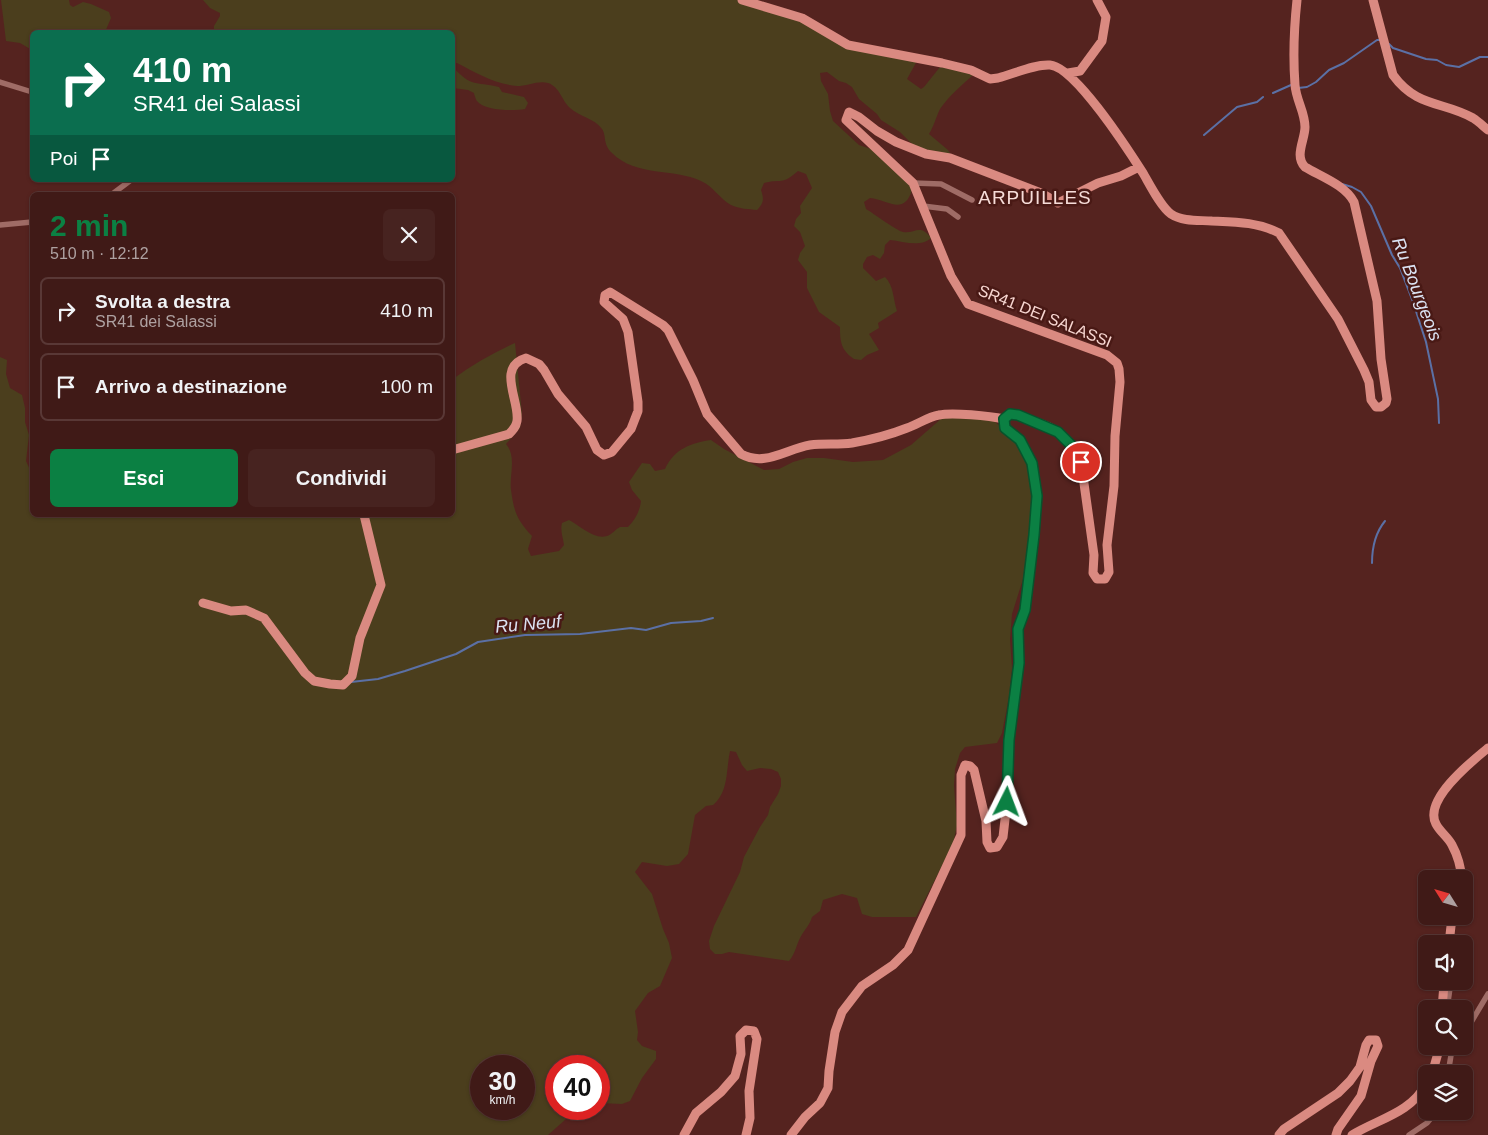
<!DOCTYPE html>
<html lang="it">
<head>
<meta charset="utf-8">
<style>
  :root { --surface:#401a17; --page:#472320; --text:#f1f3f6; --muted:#aea1a1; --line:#593836; --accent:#0b8043 }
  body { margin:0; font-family:Helvetica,sans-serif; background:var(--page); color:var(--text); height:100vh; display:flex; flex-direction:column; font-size:19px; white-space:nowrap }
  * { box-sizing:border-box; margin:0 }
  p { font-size:16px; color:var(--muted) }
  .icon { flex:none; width:28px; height:28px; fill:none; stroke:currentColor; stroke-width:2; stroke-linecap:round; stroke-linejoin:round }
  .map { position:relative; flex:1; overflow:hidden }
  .side { position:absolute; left:30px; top:192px; width:425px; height:325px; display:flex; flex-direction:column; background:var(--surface); border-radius:8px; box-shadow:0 1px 4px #0004,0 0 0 1px var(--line) }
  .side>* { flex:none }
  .banner { position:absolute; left:30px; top:30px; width:425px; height:152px; border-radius:8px; box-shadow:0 1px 4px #0004,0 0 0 1px var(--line); background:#0b6e4f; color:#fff; overflow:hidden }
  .needle { width:32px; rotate:307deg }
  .buttons { position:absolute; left:1418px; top:870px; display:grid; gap:10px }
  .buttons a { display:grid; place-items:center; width:55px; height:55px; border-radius:8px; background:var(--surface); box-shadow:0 1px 4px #0004,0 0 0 1px var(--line); font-size:25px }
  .speed { position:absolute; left:470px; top:1055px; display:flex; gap:10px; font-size:25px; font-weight:700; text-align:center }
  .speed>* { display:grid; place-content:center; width:65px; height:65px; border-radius:50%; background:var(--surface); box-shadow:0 1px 4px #0004,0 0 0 1px var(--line); line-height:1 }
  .speed small { font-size:12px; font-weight:400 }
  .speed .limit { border:8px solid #d22; background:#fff; color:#111 }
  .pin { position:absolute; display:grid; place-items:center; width:42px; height:42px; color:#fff; margin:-21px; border:2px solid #fff; border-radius:50%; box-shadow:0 1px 5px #0007 }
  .me { position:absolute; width:55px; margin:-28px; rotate:3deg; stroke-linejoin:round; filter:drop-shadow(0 0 4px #0008) }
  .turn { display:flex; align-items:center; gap:18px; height:105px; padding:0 20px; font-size:22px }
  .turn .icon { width:65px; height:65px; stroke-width:2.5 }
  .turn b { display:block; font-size:35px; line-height:42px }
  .then { display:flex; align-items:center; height:48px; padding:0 20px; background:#0003; gap:10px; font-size:19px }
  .round { display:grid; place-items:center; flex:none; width:52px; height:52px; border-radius:8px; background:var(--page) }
  .summary { display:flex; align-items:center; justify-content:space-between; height:85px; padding:0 20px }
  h1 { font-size:30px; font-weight:700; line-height:38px; color:var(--accent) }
  .primary-button { display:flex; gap:10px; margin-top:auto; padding:10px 20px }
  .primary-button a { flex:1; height:58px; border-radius:8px; background:var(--accent); color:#fff; font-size:20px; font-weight:700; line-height:58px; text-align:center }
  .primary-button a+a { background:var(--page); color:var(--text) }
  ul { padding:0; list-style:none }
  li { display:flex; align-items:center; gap:15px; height:68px; margin:0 10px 8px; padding:0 10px; border:2px solid var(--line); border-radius:8px }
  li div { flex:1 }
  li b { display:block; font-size:19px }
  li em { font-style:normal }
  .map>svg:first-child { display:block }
</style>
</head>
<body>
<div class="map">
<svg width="1488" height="1135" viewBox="0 0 1488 1135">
  <rect width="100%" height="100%" fill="#55231f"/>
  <!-- green -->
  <path fill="#4b3e1d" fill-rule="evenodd" d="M1,0H69L70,5L73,7L83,2L91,4L109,12L111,18L105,32H32V50L20,43L6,41Z
    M203,0H737L756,7L805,22L825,35L917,61L907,79L921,89L924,87L940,67L974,74C962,85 949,96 940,109C936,117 934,126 929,134L948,150L951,155L916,147L910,142L900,132L881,120L877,114L859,99L852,87L846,83L839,81L827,72L820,73L821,81L828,94L830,111L833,121L859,145L874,150L908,182L912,190C904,216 888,200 870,198L864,202L866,209C873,213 897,231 903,232C915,234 920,223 931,238C920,248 903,241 890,240L885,245L884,253L880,259L873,255L867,257L863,264V268L876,281L885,277C894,286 893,299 897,311L878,323L879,328L869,334L879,350L867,355L861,360L854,359C841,350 840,342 840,327L819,312L807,288V272L798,260L800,253L805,246L800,232L794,226L796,219L801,213L800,206L812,188L806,174L798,171C781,186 782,178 764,183L761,190C764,199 764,203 757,210C749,209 739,209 731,205C720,199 713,186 701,181C674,168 636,177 612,153C602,143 607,136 602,129C594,118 580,117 570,108C562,101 560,87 548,83C539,80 527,86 517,86C495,84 476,73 457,63H453L452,32H214V26L220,16V13L210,8Z
    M452,66C472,88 474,81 499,87L502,92L524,97L528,103L525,109C514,111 484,111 477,101C476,100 474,94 474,93L468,90L453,88Z
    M515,343L522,414L520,428L506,444C517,457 509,475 511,490C514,512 517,520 532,536L528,549L531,556L559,551L564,545C563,537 560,531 562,523L569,520C579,525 594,540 607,536C611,535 616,529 620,527H628C635,520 640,511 641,501L632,490L629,482L642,463L650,464L655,471L665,469C674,449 691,443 711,440L724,449L764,470L779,469L793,462L807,458H824L853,462L883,460L911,445L942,418L957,417L993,420L1019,444L1026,455L1030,470L1033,503L1023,579L1012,614L1010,639L1012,668L1009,696L1002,733L997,743L965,747L960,753L955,769L954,786L957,825L953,844L916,917H872L862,914L857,898L842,894L823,900L820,911L812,917C810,925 804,930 800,938C796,946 795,954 789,961L729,952L722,954H715L710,949L709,941L714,926L740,872L744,857L760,827L768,815L770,807L778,794L781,786V779L778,772L771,769L760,768L747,771L742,765L736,752L730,751C726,769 729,792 713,805L706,806L695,815L688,854L679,864L667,866L642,862L635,872L652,894L663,929L669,943L672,958L660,986L648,993L635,1011L638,1032L637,1040L642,1046L656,1051V1059L642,1078L630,1101L622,1104L599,1103V1066H556V1109H585L566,1119L548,1135H0V357L7,360L6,374L10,388L22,395L25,408V422L29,435L26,461L32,474V515H452L453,379C472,365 493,353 515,343ZM481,1066H524V1109H481Z"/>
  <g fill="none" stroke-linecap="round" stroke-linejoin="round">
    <!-- stream -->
    <path stroke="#5b70a5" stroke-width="2" d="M1389,44L1393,48L1426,59L1437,60L1446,65L1459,67L1480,57H1488
      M1298,88L1307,87L1316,82L1329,70L1344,63L1377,40H1381
      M1273,93L1291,85
      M1204,135L1237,107L1257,102L1263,97
      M1342,184L1352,187L1361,192L1371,206L1392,255L1400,268L1413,302L1426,342L1438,399L1439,423
      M1372,563C1372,548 1376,532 1385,521
      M351,682L378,679L405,671L456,654L478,642L525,635L580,634L631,628L646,630L671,623L701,621L713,618"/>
    <!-- street -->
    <path stroke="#9f6c66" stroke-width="5.5" d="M0,82L32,92
      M913,183L941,184L972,200
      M111,195L131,180
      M923,206L947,209L958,217
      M0,225L32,222
      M1447,1009L1451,981
      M1464,1034L1488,994
      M1448,1074L1452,1049
      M1409,1135L1427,1123L1437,1111"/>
    <!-- secondary -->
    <path stroke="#da8a81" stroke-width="9" d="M742,0L802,18L848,45L942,63L971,70L990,79L998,78C1014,74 1034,64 1050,65C1075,67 1129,151 1143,173C1150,185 1161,207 1171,214C1183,222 1199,220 1212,221C1235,222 1258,222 1279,233L1338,319L1364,370L1369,382L1371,400L1376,407H1381L1386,403L1387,399L1381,359L1377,301L1354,202C1345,185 1322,177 1305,167C1294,156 1305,140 1305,127C1305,112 1296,100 1295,85C1293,58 1294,28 1297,0
      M1373,0L1393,75C1417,108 1443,101 1473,118C1478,121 1483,126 1488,130
      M1068,73L1080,71L1102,41L1106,17L1097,0
      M452,450L509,434C513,430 516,427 517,421C520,401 496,367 526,358L539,364L544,370L558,394L586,427L597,450L604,455L612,452L631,429L638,411V402L628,332L623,319L604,302L605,295L610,292L663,325L668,330L693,380L707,414L741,454C765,467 786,449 810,445C824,443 838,445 852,443C869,440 892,434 907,428C918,424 928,417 939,415C952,412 990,416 1004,419
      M203,603L231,611L246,610L264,618L305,673L314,681L330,684L343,685L352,676L360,638L381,585L364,515
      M1461,879C1462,869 1457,854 1452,845C1448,837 1440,832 1436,824C1423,800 1472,761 1488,748
      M1449,944L1451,926L1454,916
      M1442,1009L1444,984L1446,981
      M1432,1074L1440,1046
      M684,1135L696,1113L721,1092L735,1076L741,1054L740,1036L746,1030L754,1031L757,1039L749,1091L750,1118L746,1135
      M791,1135L805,1117L820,1103L828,1088L829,1071L835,1032L842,1012L862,986L893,965L908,950L961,835V775L965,765L970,766L974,770L986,821L987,842L990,848L997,847L1003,837L1007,802L1009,740L1019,663L1018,629L1025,610L1034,535L1037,496L1032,463L1020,440L1005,428L1004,419L1010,415H1018L1049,427L1058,432L1071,445L1081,462L1094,555L1093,573L1097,579H1105L1109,572L1107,545L1114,486L1115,436L1120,382L1119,369L1117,363L1107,355L968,304L951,276L913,183L846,120L849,112L859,117L877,131L896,142L926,154L950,158L1041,193L1058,203L1098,183L1121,176L1139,167
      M1279,1135L1284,1129L1338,1093L1350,1081L1360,1067L1366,1045L1369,1040H1376L1378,1046L1371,1061L1361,1096L1338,1129L1336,1135
      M1352,1135C1378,1119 1411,1113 1426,1084"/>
  </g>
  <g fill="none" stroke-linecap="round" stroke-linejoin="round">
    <!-- route casing -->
    <g stroke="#07532c" stroke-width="12">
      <path id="route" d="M1007,802L1009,740L1019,663L1018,629L1025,610L1034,535L1037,496L1032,463L1020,440L1005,428L1004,419L1010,414L1018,415L1058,432L1071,445L1081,462"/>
    </g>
    <!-- route -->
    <use href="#route" stroke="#0b8043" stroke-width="9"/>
  </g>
  <g text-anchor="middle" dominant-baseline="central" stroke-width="5" stroke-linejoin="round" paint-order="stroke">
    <!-- street labels -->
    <g font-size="16" fill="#f8d7d2" stroke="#491915">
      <text transform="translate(1045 316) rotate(22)">SR41 DEI SALASSI</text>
    </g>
    <!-- water labels -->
    <g font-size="18" font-style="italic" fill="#dbe2f2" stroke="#491915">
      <text transform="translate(1417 289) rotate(69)">Ru Bourgeois</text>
      <text transform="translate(528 624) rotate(-5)">Ru Neuf</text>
    </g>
    <!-- quarter labels -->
    <g font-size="19" letter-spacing="1" fill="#f6dcd8" stroke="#491915">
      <text x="1035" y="197">ARPUILLES</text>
    </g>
  </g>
</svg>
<div class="buttons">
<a><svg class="needle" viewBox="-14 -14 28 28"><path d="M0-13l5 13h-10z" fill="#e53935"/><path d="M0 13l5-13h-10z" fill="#aea1a1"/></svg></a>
<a><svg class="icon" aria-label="sound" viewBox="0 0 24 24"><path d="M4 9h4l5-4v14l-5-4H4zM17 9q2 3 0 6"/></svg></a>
<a><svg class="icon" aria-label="search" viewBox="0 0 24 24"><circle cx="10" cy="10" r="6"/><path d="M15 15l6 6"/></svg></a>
<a><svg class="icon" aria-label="layers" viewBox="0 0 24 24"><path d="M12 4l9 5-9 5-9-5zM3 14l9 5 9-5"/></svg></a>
</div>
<div class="speed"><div>30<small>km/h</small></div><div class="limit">40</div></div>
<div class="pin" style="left:1081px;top:462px;background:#d93025"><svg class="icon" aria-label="arrive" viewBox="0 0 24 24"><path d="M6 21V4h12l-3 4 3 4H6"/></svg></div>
<svg class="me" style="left:1007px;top:802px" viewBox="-20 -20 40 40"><path d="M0-17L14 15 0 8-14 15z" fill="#0b8043" stroke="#fff" stroke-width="4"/></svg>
<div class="banner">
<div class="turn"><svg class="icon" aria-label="right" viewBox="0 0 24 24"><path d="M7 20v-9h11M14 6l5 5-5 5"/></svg><div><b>410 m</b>SR41 dei Salassi</div></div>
<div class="then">Poi<svg class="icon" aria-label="arrive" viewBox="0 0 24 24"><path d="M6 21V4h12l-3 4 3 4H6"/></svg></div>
</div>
<section class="side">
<div class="summary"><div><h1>2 min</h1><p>510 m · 12:12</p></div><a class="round"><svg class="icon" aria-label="close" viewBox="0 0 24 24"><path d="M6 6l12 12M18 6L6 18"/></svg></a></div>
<ul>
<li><svg class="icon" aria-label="right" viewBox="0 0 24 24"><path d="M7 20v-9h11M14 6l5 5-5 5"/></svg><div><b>Svolta a destra</b><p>SR41 dei Salassi</p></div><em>410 m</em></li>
<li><svg class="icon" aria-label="arrive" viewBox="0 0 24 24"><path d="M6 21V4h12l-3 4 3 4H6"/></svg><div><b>Arrivo a destinazione</b></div><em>100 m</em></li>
</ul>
<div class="primary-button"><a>Esci</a><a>Condividi</a></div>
</section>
</div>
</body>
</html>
